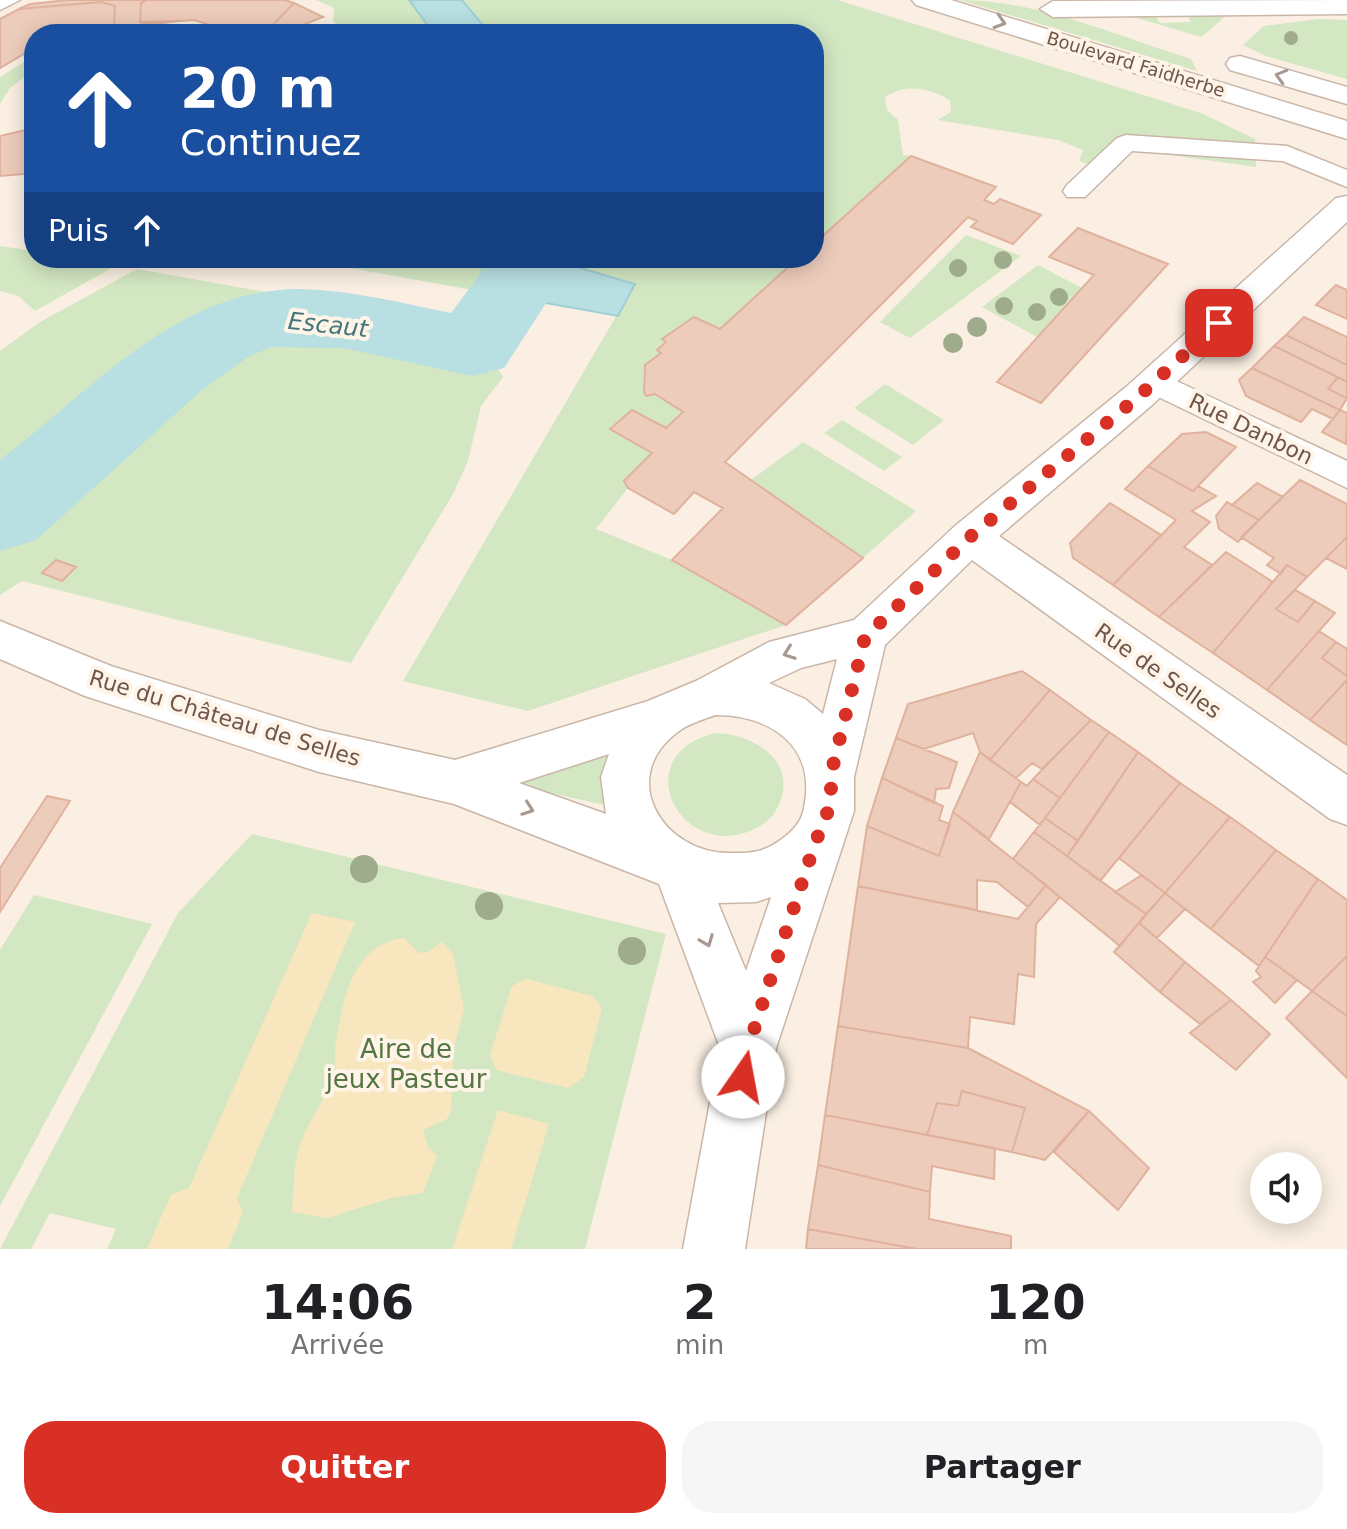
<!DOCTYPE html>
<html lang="fr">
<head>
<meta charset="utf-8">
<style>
  :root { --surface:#fff; --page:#f6f6f6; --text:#202124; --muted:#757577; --accent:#d93025 }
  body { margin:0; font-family:"DejaVu Sans",sans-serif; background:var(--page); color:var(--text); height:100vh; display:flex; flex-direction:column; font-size:30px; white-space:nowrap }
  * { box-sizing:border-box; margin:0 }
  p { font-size:26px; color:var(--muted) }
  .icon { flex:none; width:44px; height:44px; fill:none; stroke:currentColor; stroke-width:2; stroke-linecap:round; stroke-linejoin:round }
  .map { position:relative; height:1249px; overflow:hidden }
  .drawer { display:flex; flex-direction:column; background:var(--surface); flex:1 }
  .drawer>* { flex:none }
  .top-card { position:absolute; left:24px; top:24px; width:800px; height:244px; border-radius:32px; box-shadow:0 4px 20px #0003; background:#1a4fa0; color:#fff; overflow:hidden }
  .buttons { position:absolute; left:1250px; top:1152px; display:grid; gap:16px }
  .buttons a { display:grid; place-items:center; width:72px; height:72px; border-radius:50%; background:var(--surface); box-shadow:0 4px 20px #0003; font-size:40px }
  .pin { position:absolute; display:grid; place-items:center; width:68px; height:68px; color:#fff; margin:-34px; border-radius:16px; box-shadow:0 4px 12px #0006 }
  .me { position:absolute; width:88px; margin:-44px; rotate:12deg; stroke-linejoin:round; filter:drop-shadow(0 0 6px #0008) }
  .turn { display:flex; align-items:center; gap:28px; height:168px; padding:0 24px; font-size:36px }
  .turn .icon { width:104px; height:104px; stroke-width:2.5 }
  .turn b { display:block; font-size:56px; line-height:68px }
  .then { display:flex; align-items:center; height:76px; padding:0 24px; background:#0003; gap:16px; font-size:30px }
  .eta { display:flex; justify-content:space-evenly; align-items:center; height:136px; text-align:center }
  .eta b { font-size:48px; font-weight:600; line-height:56px }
  .button { display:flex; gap:16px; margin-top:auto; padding:16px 24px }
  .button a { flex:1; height:92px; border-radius:32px; background:var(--accent); color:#fff; font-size:32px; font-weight:600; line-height:92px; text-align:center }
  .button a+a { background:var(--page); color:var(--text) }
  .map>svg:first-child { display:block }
</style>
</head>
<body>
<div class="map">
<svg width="1347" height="1249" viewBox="0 0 1347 1249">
  <rect width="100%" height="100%" fill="#faefe2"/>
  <!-- green -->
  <path fill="#d3e7c2" d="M316,0H837L1201,113L1255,139L1256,167L1134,150L1113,172L1079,161L1083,150L1058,140L938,120L951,112L950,100C928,88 907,83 885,97L887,110L898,120L903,155L911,156L814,244V34H348L333,21L334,8Z
    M960,0C1037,0 1117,36 1191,59L1197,71Z
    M1185,12L1227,15L1201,37L1120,13H1153L1160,23L1191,22Z
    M1318,19L1347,20V79L1266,56L1243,45L1264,26Z
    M34,56V70L10,88L0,104V77Z
    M966,235L1021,256L910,338L880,322Z
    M0,246L34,251V258H75L117,265L35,311L18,296L0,291Z
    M294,258H798L720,329L694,317L663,339L666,342L657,350L661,353L645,365C642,377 643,384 646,396L655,394L683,412L666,428L610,429L652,453L624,481L628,488L596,529L672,560L786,625L528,711L403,681L635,284L547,259L484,292Z
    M1038,265L1082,288L1037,337L982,307Z
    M137,269L474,329L503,377L481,406L468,461L453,494L351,663L22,581L0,595V351L40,322Z
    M885,384L944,420L913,445L854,408Z
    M842,420L902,457L884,471L824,433Z
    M803,442L916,511L863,558L751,480Z
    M716,733C757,734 803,766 775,812C770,820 761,826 752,830C679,862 625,754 716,733Z
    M608,747L605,805L508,784Z
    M252,834L666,934L585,1249H107L116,1229L50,1213L31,1249H0L178,913Z
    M34,895L152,924L0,1206V950Z"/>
  <!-- sand -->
  <path fill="#f8e7be" d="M312,913L355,922L237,1198L243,1212L228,1249H147L171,1195L189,1188Z
    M404,938L419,953L428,952L442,942L453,954L464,1010L453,1051L451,1110L447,1119L423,1130L428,1147L437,1156L423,1193L391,1198L327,1218L292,1212C294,1190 293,1159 302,1139C312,1115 328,1098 334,1072C336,1062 334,1052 336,1041C343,998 354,943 404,938Z
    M526,979L593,996L602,1008L584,1077L568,1088L496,1070L490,1055L512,986Z
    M498,1110L549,1124L511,1249H452Z"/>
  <!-- water -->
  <path fill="#b8dfe2" stroke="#9fcfd4" stroke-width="2" d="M409,0H462L490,34H434Z
    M483,258H547L635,284L618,316L484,292Z"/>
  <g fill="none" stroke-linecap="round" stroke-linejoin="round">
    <!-- river -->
    <path fill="#b8dfe2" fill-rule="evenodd" d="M480,258H562L565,274L504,368L473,376L343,348L271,347L248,357L203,389L36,540L0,551V460C92,391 175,289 301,289C351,290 402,303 451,313L481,273Z"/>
  </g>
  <!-- building -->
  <path fill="#ecb" stroke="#e0b29d" stroke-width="2" d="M68,0H147L141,3L140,22L179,21L73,34L114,25L115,6L101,2L19,9L30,4Z
    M147,0H285L294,3L264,34H238L194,20L143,24L140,22L141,3Z
    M101,2L115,6L114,25L73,34H34V48L0,68V19L19,9Z
    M294,3L323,17L281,34H264Z
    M34,128V173L0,176V136Z
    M911,156L996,187L984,200L994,204L1000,199L1041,215L1013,244L971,227L977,221L968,217L725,462L863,558L786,625L672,560L723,508L694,492L674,514L628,488L624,481L652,453L610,429L632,410L666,428L683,412L655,394L646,396L644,392L645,365L661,353L657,350L666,342L662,339L694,317L720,329L798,258H814V244Z
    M1078,228L1168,264L1041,403L997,382L1094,275L1049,257Z
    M1336,285L1347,290V319L1316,305Z
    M1304,317L1347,337V365L1286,335Z
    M1286,335L1347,365V382L1274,346Z
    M1274,346L1338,377L1328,389L1347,398L1340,410L1252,368Z
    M1252,368L1340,410L1333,419L1312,409L1301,422L1246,396L1239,380Z
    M1338,377L1347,382V398L1328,389Z
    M1340,410L1347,413L1346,444L1322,432Z
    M1206,432L1236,447L1193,491L1148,466L1182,434Z
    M1148,466L1193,491L1198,486L1216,496L1192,511L1210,522L1184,547L1212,565L1159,617L1113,585L1176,520L1125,489Z
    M1300,480L1347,504V537L1307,577L1287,565L1281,574L1267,565L1274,558L1241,537Z
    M1257,483L1283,497L1259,520L1232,505Z
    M1227,502L1259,520L1238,542L1219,529L1216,516Z
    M1110,503L1161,535L1113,585L1073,558L1070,543Z
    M1347,537V569L1326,558Z
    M1226,552L1273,582L1213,653L1159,617Z
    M56,560L76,567L62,581L42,573Z
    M1287,565L1307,577L1276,609L1298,622L1315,601L1335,613L1267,690L1213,653Z
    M1295,590L1315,601L1298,622L1276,609Z
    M1319,631L1336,642L1322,658L1347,676V680L1310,720L1267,690Z
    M1336,642L1347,649V676L1322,658Z
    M1022,671L1050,690L990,760L980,752L973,733L924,749L896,738L908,704Z
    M1347,680V745L1310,720Z
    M1050,690L1091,720L1042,769L1032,763L1016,778L990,760Z
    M1091,720L1109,732L1060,798L1033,779Z
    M1109,732L1138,752L1078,841L1045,818Z
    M896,738L957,762L949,788L936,789L934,803L882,778Z
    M980,752L1021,782L989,839L953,812Z
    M1138,752L1180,783L1100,881L1067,856Z
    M882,778L943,806L939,820L950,824L939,856L867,826Z
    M1033,779L1060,798L1040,825L1010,802L1021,782L1027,786Z
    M1180,783L1230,817L1165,893L1119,858Z
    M47,796L70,801L0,912V868Z
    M953,812L1046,885L1028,907L997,882L977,880V910L858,886L867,826L939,856Z
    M1230,817L1276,850L1211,929L1165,893Z
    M1045,818L1078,841L1067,856L1034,832Z
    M1034,832L1146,914L1120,946L1013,859Z
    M1276,850L1318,879L1259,966L1211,929Z
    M1142,875L1165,893L1146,914L1115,892Z
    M1318,879L1347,900V956L1312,991L1265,957Z
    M1046,885L1060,897L1036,924L1034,977L1018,974L1014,1024L970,1017L968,1048L838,1026L858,886L1018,919Z
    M1165,893L1185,909L1157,938L1139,923Z
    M1139,923L1185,962L1160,992L1114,952Z
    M1347,956V1016L1312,991Z
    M1265,957L1297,980L1275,1003L1253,982L1261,977L1256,971Z
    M1185,962L1231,1000L1200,1024L1160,992Z
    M1312,991L1347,1016V1078L1286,1018Z
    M1231,1000L1270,1034L1236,1070L1190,1033Z
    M838,1026L968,1048L1089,1111L1045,1160L1012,1152L1025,1108L962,1091L958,1106L937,1103L927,1135L825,1115Z
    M962,1091L1025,1108L1012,1152L927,1135L937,1103L958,1106Z
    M1089,1111L1149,1168L1118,1210L1054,1152Z
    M825,1115L995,1148L994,1179L932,1166L930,1192L818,1165Z
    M818,1165L930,1192L929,1219L1011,1236V1249H917L808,1229Z
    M808,1229L917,1249H806Z"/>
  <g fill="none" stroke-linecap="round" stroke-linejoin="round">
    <!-- service casing -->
    <g stroke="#cab6a9" stroke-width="3">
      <path id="service" d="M0,0H20L0,10Z
        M1126,135L1287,146L1347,170V187L1283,161L1132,151L1085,197H1067L1063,191L1067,185L1117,138Z
        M1155,371L1347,461V488L1144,390L1139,382L1144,374Z"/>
    </g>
    <!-- minor casing -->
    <g stroke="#cab6a9" stroke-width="3">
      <path id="minor" d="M912,0H951L1347,121V139L916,5Z
        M1347,0V14L1053,17L1040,9L1053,1Z
        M1240,56L1347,87V104L1230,70L1226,64L1230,58Z
        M1347,196V222L1152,405L999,536L1347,775V825L1330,819L972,560L885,645L854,777V811L776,1048L745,1249H683L720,1048L659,884L454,804L319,772L85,696L0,659V621L111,666L319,730L455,760L648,701L696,681L769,642L854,620L955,526L1126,387L1336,198ZM837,659L823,714L805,699L769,683L801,668ZM715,715C771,715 817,746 804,808C802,822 791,833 779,841C764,852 751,853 734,853C661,856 614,774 682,729C691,723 705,719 715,715ZM609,754L601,777L606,814L519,783ZM771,897L746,971L718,903L756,902Z"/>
    </g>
    <!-- service -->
    <use href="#service" fill="#fff" fill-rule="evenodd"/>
    <!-- minor -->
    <use href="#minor" fill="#fff" fill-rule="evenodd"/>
  </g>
  <!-- trees -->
  <g fill="#9fac8b">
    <circle cx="1291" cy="38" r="7"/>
    <circle cx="1003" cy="260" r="9"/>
    <circle cx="958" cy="268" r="9"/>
    <circle cx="1059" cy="297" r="9"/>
    <circle cx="1004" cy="306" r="9"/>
    <circle cx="1037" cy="312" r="9"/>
    <circle cx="977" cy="327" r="10"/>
    <circle cx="953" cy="343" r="10"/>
    <circle cx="364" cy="869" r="14"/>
    <circle cx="489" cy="906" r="14"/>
    <circle cx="632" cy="951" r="14"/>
  </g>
  <!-- one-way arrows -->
  <defs><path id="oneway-chevron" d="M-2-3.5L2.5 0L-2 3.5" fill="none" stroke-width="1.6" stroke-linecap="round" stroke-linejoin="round" transform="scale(2)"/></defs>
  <g stroke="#a99992">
    <use href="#oneway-chevron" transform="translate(1000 22) rotate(17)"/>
    <use href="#oneway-chevron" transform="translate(1281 76) rotate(-164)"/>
    <use href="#oneway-chevron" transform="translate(789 653) rotate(160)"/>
    <use href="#oneway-chevron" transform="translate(528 809) rotate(20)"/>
    <use href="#oneway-chevron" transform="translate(707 941) rotate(69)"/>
  </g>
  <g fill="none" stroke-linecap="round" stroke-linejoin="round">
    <!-- route -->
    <path stroke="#d93025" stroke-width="14" stroke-dasharray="0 25.2" d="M743,1077L748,1048L816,840C828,817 832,800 831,774L865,637L970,537L1139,396L1219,323"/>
  </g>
  <g text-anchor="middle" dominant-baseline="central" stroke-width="8" stroke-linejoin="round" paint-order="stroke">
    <!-- far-street labels -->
    <g font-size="18" fill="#70554a" stroke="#fef4e7">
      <text transform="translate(1136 64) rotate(17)">Boulevard Faidherbe</text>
    </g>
    <!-- street labels -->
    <g font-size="22" fill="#70554a" stroke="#fef4e7">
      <text transform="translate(1251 429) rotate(26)">Rue Danbon</text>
      <text transform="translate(1158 671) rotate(35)">Rue de Selles</text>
      <text transform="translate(225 718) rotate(17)">Rue du Château de Selles</text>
    </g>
    <!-- water labels -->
    <g font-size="24" font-style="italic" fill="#43777c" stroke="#fef4e7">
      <text transform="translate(328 325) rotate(6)">Escaut</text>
    </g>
    <!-- near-park labels -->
    <g font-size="26" fill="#557643" stroke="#fef4e7">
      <text x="406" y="1049">Aire de<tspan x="406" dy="30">jeux Pasteur</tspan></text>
    </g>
  </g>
</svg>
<div class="buttons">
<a><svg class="icon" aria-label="sound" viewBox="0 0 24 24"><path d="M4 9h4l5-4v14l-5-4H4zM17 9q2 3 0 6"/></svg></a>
</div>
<div class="pin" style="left:1219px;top:323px;background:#d93025"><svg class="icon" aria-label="arrive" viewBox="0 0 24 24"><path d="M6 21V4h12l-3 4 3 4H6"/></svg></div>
<svg class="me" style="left:743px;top:1077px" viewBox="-20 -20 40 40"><circle r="19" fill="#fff"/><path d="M0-13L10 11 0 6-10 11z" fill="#d93025"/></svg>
<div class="top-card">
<div class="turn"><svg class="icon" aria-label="ahead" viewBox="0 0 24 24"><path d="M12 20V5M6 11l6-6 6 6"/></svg><div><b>20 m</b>Continuez</div></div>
<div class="then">Puis<svg class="icon" aria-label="ahead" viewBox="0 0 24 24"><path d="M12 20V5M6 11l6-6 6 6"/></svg></div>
</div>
</div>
<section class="drawer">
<div class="eta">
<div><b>14:06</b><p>Arrivée</p></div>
<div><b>2</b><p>min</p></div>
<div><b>120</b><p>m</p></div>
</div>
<div class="button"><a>Quitter</a><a>Partager</a></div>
</section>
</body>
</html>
